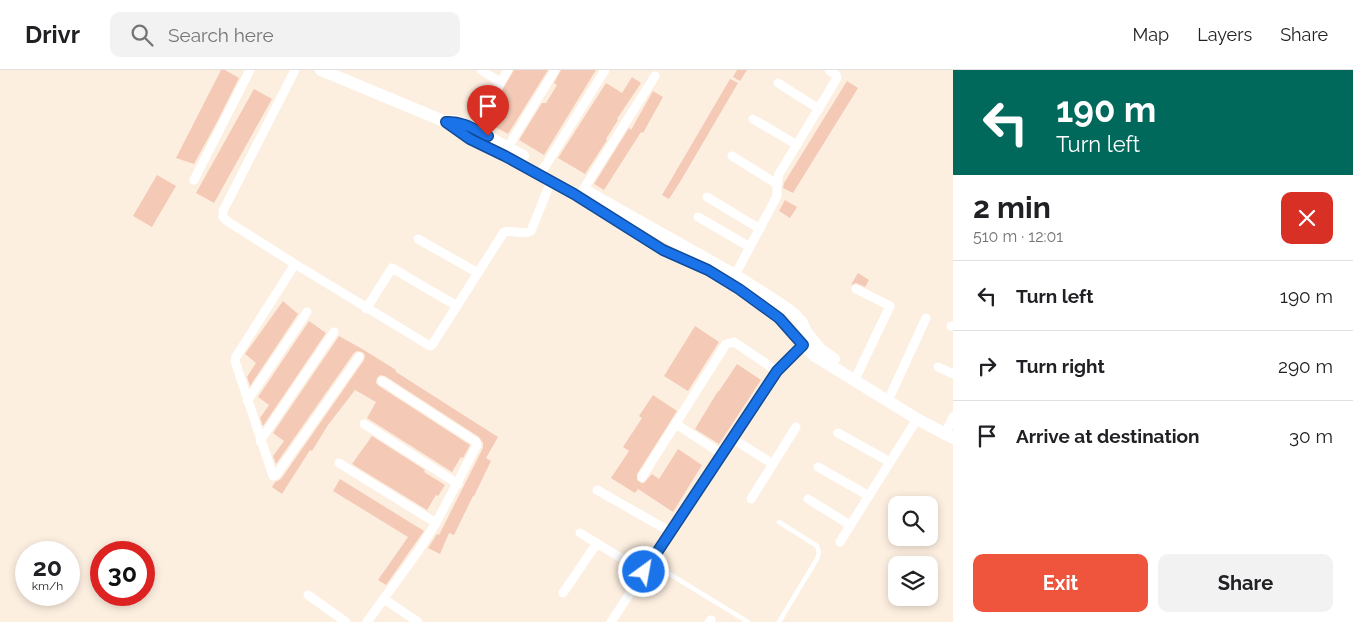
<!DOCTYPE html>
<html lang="en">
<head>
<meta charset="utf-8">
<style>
  :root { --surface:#fff; --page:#f2f2f2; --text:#202124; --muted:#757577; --line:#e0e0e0; --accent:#ef543d }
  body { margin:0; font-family:Raleway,sans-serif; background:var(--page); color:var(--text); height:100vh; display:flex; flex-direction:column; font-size:19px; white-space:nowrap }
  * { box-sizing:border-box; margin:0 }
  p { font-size:16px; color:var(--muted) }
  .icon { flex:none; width:28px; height:28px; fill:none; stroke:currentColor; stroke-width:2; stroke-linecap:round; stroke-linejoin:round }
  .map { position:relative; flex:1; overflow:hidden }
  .side { display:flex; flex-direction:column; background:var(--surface); width:400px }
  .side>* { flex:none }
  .guide { background:#00695c; color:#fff; overflow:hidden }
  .fabs { position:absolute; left:888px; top:426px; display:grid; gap:10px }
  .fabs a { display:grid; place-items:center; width:50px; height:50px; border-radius:10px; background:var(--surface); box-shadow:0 2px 8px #0003; font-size:25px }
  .speed { position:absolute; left:15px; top:471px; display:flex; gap:10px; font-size:25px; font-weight:700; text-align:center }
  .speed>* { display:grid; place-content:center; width:65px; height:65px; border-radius:50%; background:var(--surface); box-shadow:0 2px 8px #0003; line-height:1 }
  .speed small { font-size:12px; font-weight:400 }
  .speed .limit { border:8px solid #d22; background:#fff; color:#111 }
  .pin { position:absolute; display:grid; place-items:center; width:42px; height:42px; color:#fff; margin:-51px -21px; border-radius:50% 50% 50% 0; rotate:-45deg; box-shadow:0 0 5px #0007 }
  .pin .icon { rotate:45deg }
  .me { position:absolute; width:55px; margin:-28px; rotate:32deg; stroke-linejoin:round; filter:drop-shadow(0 0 4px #0008) }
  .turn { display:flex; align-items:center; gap:18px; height:105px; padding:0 20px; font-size:22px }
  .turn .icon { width:65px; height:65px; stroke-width:2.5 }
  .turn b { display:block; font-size:35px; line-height:42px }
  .round { display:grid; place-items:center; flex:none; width:52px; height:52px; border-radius:10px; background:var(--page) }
  .overview { display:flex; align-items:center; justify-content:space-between; height:85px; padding:0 20px }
  h1 { font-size:30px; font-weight:700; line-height:38px }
  .button { display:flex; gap:10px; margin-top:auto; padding:10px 20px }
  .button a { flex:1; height:58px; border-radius:10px; background:var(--accent); color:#fff; font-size:20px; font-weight:700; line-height:58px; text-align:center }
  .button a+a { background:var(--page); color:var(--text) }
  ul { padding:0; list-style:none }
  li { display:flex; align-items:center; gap:15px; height:70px; padding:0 20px; border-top:1px solid var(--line) }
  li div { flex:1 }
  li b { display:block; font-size:19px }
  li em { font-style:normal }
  header { display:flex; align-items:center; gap:30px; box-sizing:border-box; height:70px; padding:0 25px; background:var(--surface); border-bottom:1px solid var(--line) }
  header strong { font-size:24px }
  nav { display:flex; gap:28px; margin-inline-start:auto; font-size:18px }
  .search { width:350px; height:45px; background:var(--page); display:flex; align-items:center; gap:12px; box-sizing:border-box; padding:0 18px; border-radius:10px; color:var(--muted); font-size:19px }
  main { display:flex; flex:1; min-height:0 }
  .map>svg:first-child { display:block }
</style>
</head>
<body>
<header>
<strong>Drivr</strong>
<div class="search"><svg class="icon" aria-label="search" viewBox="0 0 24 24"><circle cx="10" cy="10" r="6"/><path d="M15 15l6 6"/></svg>Search here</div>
<nav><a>Map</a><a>Layers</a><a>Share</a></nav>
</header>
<main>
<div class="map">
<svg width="953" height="552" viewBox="0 0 953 552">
  <rect width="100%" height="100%" fill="#fdefe0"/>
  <!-- building -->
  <path fill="#f4c9b6" d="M221,0H225L239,8L217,52L194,94L176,88Z
    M514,0H548L508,64L484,51Z
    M561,0H596L544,85L519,70L542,33H546L557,15L554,13Z
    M737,0H747L740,11L733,7Z
    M632,7L641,13L617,49L618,50L606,69L607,70L585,104L558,88L606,13L622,23Z
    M730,9L738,13L680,112L669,129L662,125Z
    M847,11L858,18L793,123L783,118L784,113Z
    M254,19L272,29L214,133L196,123Z
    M653,21L663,27L643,63L641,62L604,120L594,114L629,58L631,60Z
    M157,105L176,116L152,157L133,146Z
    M785,130L797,137L790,148L779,141Z
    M858,203L869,210L865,217L856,213L851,215Z
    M283,231L298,244L250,316L247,307L256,293L245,284Z
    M309,251L326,263L263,356L260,348L269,335L258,327Z
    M695,256L719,272L688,321L664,306Z
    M339,266L364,280L396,300V302L498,367L486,388L491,391L474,426H473L454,465L449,463L440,484L428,478L437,464L439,465L483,378V373L479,367L385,306L380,305L377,308L376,313L379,316L470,375L463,388L461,387L452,402L367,348L376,332L355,320L328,355L312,381L310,380L282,424L272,417L275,412L281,409L364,290L365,285L362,282L357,281L354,283L276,394L273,386L284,371L273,363Z
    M737,294L761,310L719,374L695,359L718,321H719Z
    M653,325L677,341L637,404V410L641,413H644L652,404L659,409L678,379L702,395L673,442L638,419L635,423L611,408L629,381L623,377L642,348L639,346Z
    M372,366L425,400L424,402L445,415L438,426L436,425L427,440L352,394Z
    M340,409L424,461L386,515L378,510L408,467L333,421Z"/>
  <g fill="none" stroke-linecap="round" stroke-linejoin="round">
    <!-- lane -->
    <path stroke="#fff" stroke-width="4.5" d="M779,452L817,476L819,482L817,489L779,552
      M650,492L748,552"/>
    <!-- street -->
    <path stroke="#fff" stroke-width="9" d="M295,0L223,141V147L227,151L295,194L236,287L235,291L273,406L276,405L359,287
      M481,0L500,12
      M778,13L819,39
      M753,49L797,75
      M473,58L508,0
      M508,77L555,0
      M732,86L777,114
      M544,98L605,0
      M194,110L250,0
      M583,120L655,6
      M707,127L760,159
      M698,147L750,177
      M418,169L478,203
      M295,194L430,276L432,275L504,162C513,159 523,166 531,161L551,111
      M735,205L777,126V114L779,104L837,8L836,5L829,0
      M856,219L890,236L857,305
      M366,239L392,198L457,236
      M951,256H953
      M938,297L953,304
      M891,324L926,248
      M247,331L307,242
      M364,354L458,414
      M676,354L722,384
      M838,363L890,392
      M945,364L953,347
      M733,369L773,394
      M260,371L334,262
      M339,393L436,453
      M818,397L869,426
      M642,407L726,274L734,272L777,301
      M597,420L671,462
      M751,429L796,357
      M808,429L850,455
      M580,463L644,502
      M840,472L917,349
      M563,523L597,473
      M308,525L346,552
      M384,529L418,552
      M367,552L419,480L436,453L477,375L476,372L382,311
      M611,552L777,301L803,275
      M709,552L711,550"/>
    <!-- secondary -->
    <path stroke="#fff" stroke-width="12" d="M321,0L446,52L470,69L505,86L574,124L663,180L708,200L753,228L779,248L815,286L917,349L953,368
      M446,52L455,51L464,54L523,86
      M584,120L735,205L782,235L794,244L802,253L806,262L821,280L834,289"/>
  </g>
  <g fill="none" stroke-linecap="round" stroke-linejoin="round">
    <!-- route casing -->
    <g stroke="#114b97" stroke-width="12">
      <path id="route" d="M488,66C474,59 462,51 446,52L470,69L505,86L574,124L663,180L708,200L739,219L779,248L803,275L777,301L644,502"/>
    </g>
    <!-- route -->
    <use href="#route" stroke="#1a73e8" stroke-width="9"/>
  </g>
</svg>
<div class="fabs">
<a><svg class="icon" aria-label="search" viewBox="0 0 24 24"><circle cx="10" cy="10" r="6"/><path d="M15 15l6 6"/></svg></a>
<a><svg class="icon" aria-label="layers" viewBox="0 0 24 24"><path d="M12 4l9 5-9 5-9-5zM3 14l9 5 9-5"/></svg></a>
</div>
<div class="speed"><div>20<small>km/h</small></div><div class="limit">30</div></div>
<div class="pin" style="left:488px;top:66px;background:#d93025"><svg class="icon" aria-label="arrive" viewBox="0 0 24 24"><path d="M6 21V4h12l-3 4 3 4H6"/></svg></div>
<svg class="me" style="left:644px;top:502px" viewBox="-20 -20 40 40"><circle r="17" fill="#1a73e8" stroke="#fff" stroke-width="3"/><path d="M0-11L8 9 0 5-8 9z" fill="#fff"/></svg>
</div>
<section class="side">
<div class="guide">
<div class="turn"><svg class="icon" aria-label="left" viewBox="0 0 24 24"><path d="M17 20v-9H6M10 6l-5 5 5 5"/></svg><div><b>190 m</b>Turn left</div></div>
</div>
<div class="overview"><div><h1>2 min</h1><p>510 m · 12:01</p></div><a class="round" style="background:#d93025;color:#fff"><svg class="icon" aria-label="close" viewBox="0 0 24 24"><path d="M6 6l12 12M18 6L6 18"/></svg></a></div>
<ul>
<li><svg class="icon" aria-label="left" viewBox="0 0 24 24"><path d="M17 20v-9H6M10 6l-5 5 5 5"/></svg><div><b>Turn left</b></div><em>190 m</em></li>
<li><svg class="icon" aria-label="right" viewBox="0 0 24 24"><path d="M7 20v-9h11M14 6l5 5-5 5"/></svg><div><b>Turn right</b></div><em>290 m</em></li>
<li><svg class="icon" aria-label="arrive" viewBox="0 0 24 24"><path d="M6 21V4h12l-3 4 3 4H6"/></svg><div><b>Arrive at destination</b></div><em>30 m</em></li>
</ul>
<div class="button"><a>Exit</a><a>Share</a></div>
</section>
</main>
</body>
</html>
